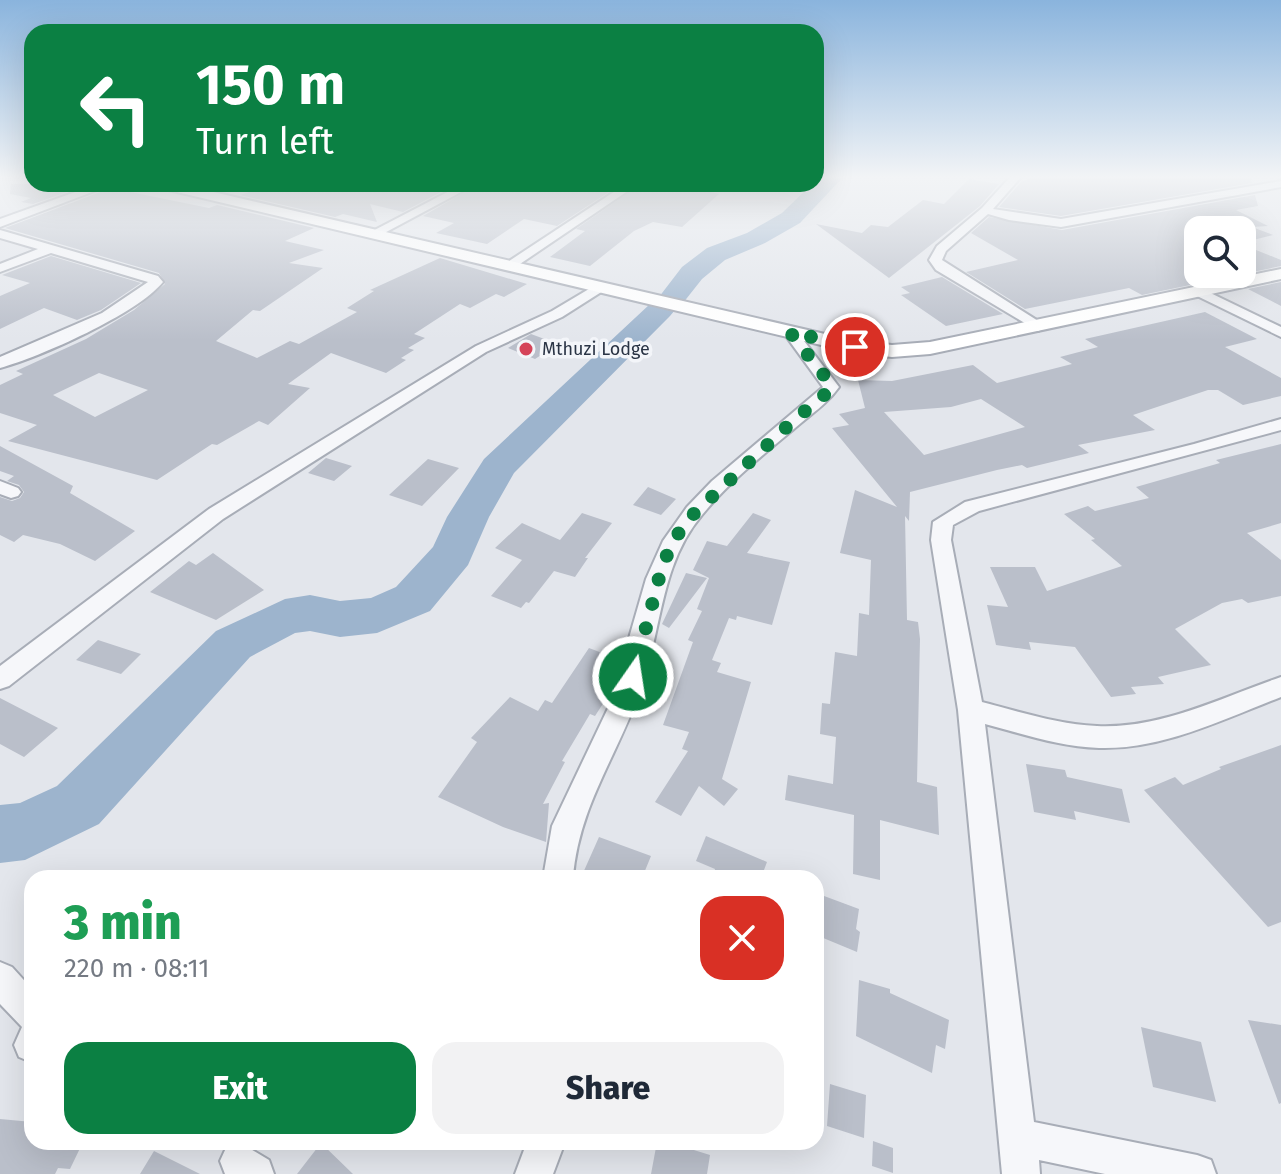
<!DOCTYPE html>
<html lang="en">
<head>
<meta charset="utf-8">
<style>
  :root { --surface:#fff; --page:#f2f2f3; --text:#1f2937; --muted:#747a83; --accent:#0b8043 }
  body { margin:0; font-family:"Fira Sans",sans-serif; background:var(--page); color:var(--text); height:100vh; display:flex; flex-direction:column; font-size:30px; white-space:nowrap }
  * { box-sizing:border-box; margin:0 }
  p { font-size:26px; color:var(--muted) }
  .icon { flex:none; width:44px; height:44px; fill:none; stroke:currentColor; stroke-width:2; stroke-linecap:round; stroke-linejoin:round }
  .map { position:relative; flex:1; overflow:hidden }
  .drawer { position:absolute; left:24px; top:870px; width:800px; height:280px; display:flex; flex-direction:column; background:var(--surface); border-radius:24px; box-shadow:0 8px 32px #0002 }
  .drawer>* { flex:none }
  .guide { position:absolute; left:24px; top:24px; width:800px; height:168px; border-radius:24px; box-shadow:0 8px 32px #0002; background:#0b8043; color:#fff; overflow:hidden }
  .tools { position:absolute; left:1184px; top:216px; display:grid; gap:16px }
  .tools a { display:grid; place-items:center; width:72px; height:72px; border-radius:16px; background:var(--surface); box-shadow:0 8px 32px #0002; font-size:40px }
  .pin { position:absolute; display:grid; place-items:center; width:68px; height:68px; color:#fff; margin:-34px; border:4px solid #fff; border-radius:50%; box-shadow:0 2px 8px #0007 }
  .me { position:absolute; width:88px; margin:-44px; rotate:13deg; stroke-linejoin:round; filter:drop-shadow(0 0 6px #0008) }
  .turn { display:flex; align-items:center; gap:28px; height:168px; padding:0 40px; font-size:36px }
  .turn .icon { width:104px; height:104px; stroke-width:2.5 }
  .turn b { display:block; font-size:56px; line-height:68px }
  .round { display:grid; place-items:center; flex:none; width:84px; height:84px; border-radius:24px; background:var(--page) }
  .summary { display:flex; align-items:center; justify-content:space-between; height:136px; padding:0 40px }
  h1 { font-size:48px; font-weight:800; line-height:60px; color:#1e9e55 }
  .cta { display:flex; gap:16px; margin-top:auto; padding:16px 40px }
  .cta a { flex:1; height:92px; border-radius:24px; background:var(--accent); color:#fff; font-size:32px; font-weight:800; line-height:92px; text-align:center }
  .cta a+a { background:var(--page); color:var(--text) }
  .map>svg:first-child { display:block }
</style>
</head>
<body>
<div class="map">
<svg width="1281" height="1174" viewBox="0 0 1281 1174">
  <rect width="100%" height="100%" fill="#e3e6ec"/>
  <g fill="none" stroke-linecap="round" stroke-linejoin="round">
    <!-- river -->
    <path fill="#9db4cd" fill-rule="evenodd" d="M820,176H844L800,223L765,243L725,260L702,279L683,303L672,305L675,310L670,316L514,473L489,517L468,565L430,611L377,633L340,637L310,631L295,633L250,657L99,824L25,860L0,863V805L20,803L57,786L216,631L285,599L310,595L340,601L371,598L396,587L433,547L447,517L484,459L650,304L662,302L659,297L682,267L707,248L747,233L782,213L812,184H816Z"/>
  </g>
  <!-- building -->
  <path fill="#babfca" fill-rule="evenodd" d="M1035,176H1251L1252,183L1061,216L999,207L1021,182Z
    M969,179L999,184L980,206L889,278L816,224L862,233L871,225L888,227L923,200L944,204Z
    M11,184H89L33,204L21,202L31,198L10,194Z
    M319,184H456L403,212L370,204L377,222L343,214L335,217L240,195L272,185L318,191Z
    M479,184H621L557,226L524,219L487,244L436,233L454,223L423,216Z
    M641,184H678L719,194L682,227L653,222L634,231L590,266L550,257L585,231L576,229Z
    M111,188L209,208L217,205L314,228L285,241L324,250L289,263L323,268L260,311L253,310L216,341L257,358L290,341L299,344L357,312L347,308L374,291L370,290L440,258L527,284L504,297L496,294L470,308L460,304L414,334L425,338L408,348L414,350L401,358L406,360L386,373L331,353L288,384L310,388L268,425L259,421L217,445L212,444L157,480L8,441L37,425L0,413V385L23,374L16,371L86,339L134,310L165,284L159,273L5,228ZM99,373L148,390L95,417L53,395Z
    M1255,195L1258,206L1236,210L1268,226L1252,227L1273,235L1249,241L1257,244L1246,246L1281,260V266L1142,295L1129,288L1025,309L966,272L1018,260L971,233L989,217L1062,230ZM1198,230H1242V274H1198Z
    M51,256L141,283L101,310L77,320L44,308L0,329V296L30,283L2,275Z
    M942,277L1003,314L946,326L901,295L910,293L901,287Z
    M1281,282V306L1248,289Z
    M1205,312L1257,339L1225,347L1281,378V396L1243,405L1218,390H1208L1133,415L1155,430L1078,445L1089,453L1027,468L1022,465L997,470L910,492L909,521L905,516L907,620L918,622L920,639L917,782L937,787L939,835L880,820V880L853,874L854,815L785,800L788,775L833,784L836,737L820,734L822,703L830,704L835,652L857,656L859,613L869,615L871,560L840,553L855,490L897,507L832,428L849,425L839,414L865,408L858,380L892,381L973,365L997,383L1072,364L1060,357L1098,347L1085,339ZM981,399L1025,427L924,455L884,412L951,407Z
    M531,334L558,344L535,359L508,348Z
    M1281,444V523L1247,533L1281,560V596L1248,603L1242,599L1222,603L1175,629L1211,665L1158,677L1164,684L1131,687L1136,694L1111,697L1075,647L1029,642L1031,650L996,645L987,605L1008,607L990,567H1035L1047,591L1122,566L1091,540L1095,539L1064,514L1088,506L1095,511L1149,498L1136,487L1220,463L1216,460Z
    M0,446L73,486L70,493L135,531L95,561L60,544L23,535L14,542L0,535V497L12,501L20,498L24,492L19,485L7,481L14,476L0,471Z
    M326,458L352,466L334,481L308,473Z
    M428,459L459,468L422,506L389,495Z
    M648,487L676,499L661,515L633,505Z
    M582,513L612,523L585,558H588L575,577L554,571L529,603L526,602L521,608L491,596L522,560L495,548L522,523L560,540Z
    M753,513L771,520L747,553L790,562L772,625L737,616L736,620L729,618L712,660L721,663L717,672L751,682L722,779L738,789L724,806L699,786L681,816L655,802L688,751L682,749L689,732L663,725L693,642L688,640L702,611L697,609L709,578L693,570L707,541L727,546Z
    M213,553L264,590L216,620L150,592L189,561L196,565Z
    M686,573L707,578L669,628L662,624Z
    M98,640L141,654L121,674L76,660Z
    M589,648L610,656L596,678L612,686L607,704L604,702L595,716L590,714L562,761L565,762L543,804L549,803L546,842L503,827L438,797L477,742L471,738L510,697L538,711L545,700L552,703Z
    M0,698L58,728L24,757L0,744Z
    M1281,745V922L1268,927L1144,790L1175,777L1183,785L1221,769L1219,767Z
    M1026,764L1065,770L1067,777L1122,789L1130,823L1074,811L1076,820L1034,812Z
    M706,836L767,862L761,878H723L714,874L715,869L696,861Z
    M599,837L651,856L642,878H595L583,873Z
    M816,893L859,909L856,929L860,932L857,952L816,935Z
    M859,980L890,989V993L949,1020L945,1049L936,1045L932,1073L856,1036Z
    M1248,1020L1281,1025V1103L1279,1104Z
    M1141,1027L1201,1042L1216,1102L1153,1087Z
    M830,1084L866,1095L864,1138L827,1126Z
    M0,1119L32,1122V1142H83L70,1169L58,1168L55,1174H0Z
    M873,1141L893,1148V1173L872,1166Z
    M657,1142H668L710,1155L707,1174H651Z
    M321,1143L353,1174H297Z
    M154,1151L200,1174H140Z"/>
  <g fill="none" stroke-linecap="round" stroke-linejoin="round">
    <!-- street casing -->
    <g stroke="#a8adb7" stroke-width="4">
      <path id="street" d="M1011,176H1022L993,209L1061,219L1281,181V187L1061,227L1009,220L988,214L946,251L942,260L1043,324L1045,327L1038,331L936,270L929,260L937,246L982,208Z
        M98,184H113L0,227V219Z
        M463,184H476L375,238L365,235Z
        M626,184H638L514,268L503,265Z
        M0,230L158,276L163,282C137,314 40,357 0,368V357L102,313L148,282L51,253L0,272V264L38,249L0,238Z
        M594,286L606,289L562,317L486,352L223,519L9,686L0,689V666L209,509L476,346L552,311Z
        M1198,287L1281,327V337L1193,294L1191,291Z
        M790,328L795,329L839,387C827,404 811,414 795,428C763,455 729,482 702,515C662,562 662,623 644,679C622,750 579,802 573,878H543L552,826L610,704L646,579L663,541L687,507L712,481L823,387L783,332Z
        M1281,419V430L979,511L953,525L951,540L982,702C1020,712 1058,724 1097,726C1161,729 1222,697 1281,677V697C1224,719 1162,750 1099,748C1060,747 1023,734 985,724L1034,1122L1197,1155L1211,1160L1216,1174H1105L1039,1160L1040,1174H1002L958,710L931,540L933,522L965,502L1194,444Z
        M0,481L18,488L21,492L18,496L11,498L0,494Z
        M0,962L12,967L32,989L31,1062L19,1057L14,1045L22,1027L0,1004Z
        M239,1142L269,1160L274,1174H225L220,1161L226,1148Z
        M527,1142H565L553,1174H515Z"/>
    </g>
    <!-- secondary casing -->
    <g stroke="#a8adb7" stroke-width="4">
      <path id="secondary" d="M153,184H179L855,341L892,345L930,342L1281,269V279L930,354L892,357L855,353L160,188Z"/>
    </g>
    <!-- street -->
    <use href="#street" fill="#f6f7fa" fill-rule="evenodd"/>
    <!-- secondary -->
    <use href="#secondary" fill="#fff" fill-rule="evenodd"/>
  </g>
  <!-- sky -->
  <linearGradient id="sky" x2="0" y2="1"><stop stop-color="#8ab4dd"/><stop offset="0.52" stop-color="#f2f4f6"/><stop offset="1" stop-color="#f2f4f6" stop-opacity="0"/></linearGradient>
  <rect width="1281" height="340" fill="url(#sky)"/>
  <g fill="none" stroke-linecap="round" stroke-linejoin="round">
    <!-- route -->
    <path stroke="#0b8043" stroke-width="14" stroke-dasharray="0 25.2" d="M633,677L663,563L684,523L792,422L829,391L830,383L790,332L855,347"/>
  </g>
  <!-- markers -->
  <circle fill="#d54459" stroke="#f3f5f9" stroke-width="3" cx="526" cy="349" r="8"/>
  <g text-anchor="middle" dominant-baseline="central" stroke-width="7" stroke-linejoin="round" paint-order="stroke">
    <!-- far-poi labels -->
    <g font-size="18" fill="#2a3445" stroke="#f3f5f9" text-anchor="start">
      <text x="542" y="349">Mthuzi Lodge</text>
    </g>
  </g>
</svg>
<div class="tools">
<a><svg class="icon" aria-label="search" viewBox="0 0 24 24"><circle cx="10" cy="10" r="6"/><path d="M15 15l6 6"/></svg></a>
</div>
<div class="pin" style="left:855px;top:347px;background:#d93025"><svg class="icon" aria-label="arrive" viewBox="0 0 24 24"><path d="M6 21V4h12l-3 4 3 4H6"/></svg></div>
<svg class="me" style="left:633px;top:677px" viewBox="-20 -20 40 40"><circle r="17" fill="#0b8043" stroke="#fff" stroke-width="3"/><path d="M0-11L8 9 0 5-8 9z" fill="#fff"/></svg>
<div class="guide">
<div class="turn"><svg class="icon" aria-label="left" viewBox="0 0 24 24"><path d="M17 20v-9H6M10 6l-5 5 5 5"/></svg><div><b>150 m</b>Turn left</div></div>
</div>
<section class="drawer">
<div class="summary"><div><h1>3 min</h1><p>220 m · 08:11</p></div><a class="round" style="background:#d93025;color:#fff"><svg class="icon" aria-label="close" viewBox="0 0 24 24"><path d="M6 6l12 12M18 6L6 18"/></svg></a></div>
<div class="cta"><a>Exit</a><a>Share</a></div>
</section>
</div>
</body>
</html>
